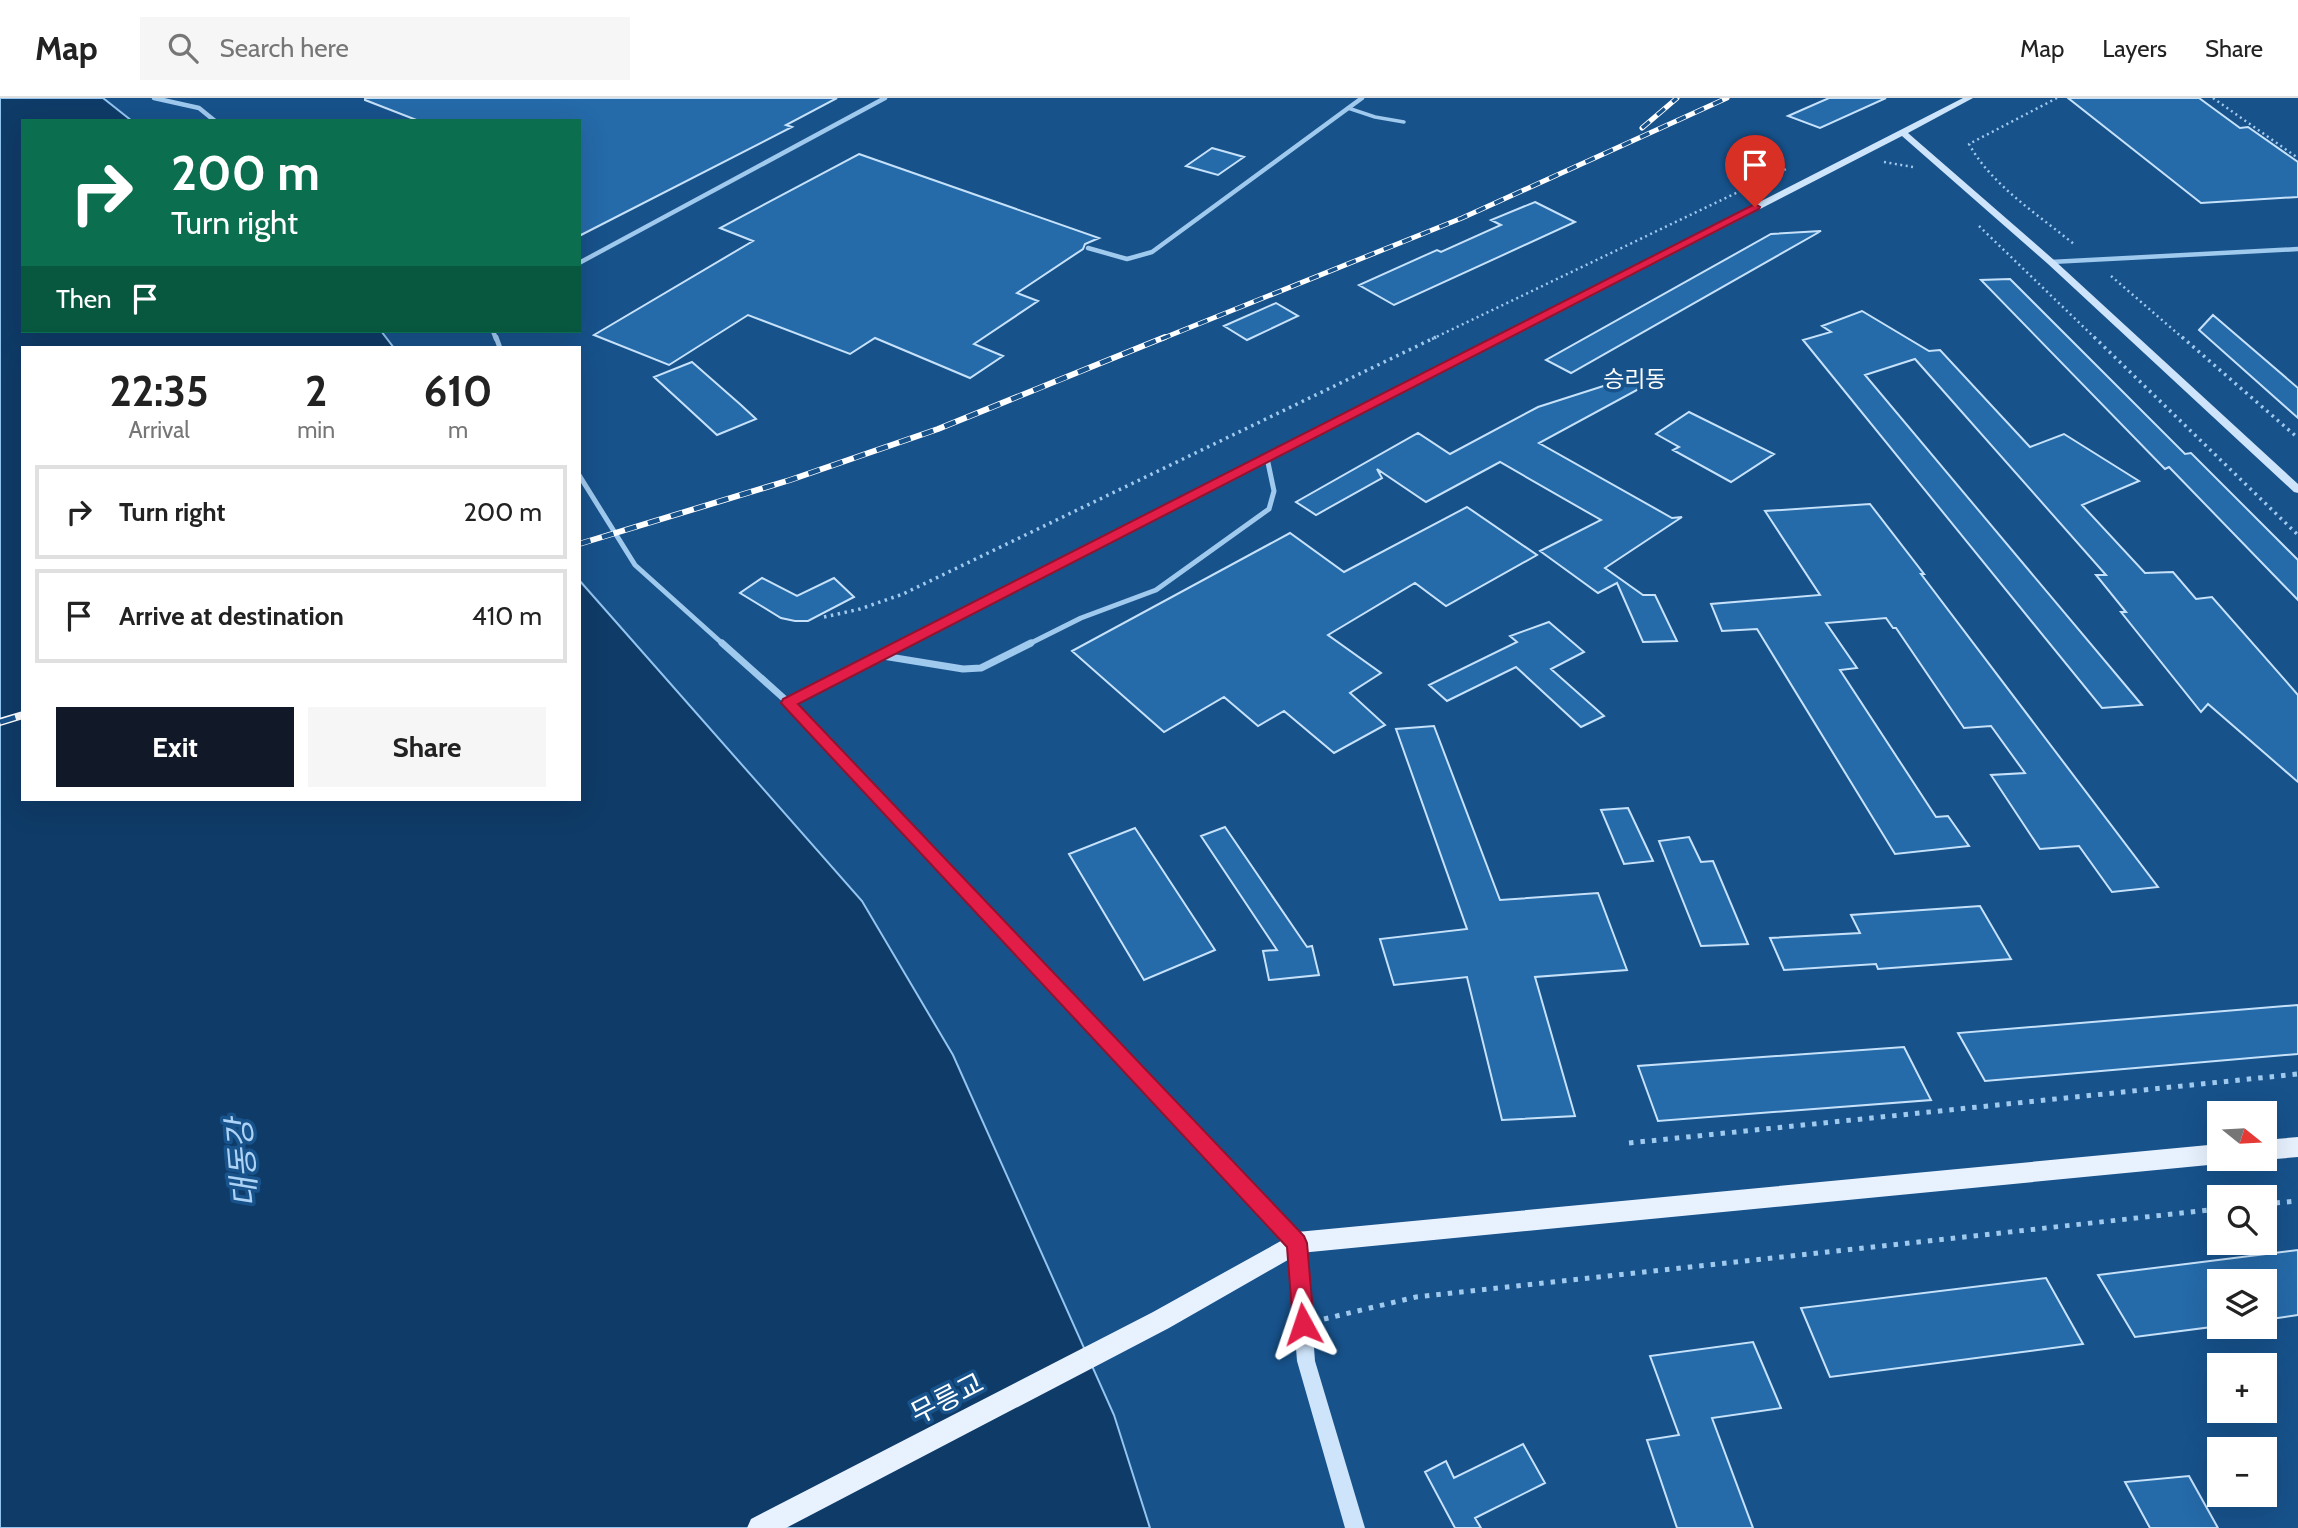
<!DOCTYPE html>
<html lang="en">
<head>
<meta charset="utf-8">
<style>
  :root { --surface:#fff; --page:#f6f6f6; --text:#222; --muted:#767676; --line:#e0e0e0; --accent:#111827 }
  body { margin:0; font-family:Cabin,"Noto Sans KR",sans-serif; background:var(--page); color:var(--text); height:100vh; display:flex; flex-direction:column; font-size:26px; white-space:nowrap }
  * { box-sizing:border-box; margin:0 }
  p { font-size:23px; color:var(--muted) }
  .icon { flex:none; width:38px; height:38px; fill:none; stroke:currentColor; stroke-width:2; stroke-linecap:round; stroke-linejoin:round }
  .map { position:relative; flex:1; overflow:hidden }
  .details { position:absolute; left:21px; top:248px; width:560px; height:455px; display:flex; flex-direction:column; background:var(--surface); border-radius:0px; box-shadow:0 7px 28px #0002 }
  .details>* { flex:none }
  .banner { position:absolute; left:21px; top:21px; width:560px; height:214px; border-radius:0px; box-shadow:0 7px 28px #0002; background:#0b6e4f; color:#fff; overflow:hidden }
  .needle { width:46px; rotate:108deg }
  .buttons { position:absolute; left:2207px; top:1003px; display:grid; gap:14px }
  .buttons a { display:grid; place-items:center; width:70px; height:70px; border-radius:0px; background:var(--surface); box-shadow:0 7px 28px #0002; font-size:35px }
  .pin { position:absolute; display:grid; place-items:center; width:60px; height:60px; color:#fff; margin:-72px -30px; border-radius:50% 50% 50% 0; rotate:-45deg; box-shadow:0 0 7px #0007 }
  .pin .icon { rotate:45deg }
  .me { position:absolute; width:77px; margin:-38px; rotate:355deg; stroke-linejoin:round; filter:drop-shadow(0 0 5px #0008) }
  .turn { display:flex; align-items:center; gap:24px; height:147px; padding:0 35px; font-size:32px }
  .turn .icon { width:91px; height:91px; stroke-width:2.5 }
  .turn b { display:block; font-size:49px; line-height:60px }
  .then { display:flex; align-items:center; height:66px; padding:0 35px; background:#0003; gap:14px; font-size:26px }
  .eta { display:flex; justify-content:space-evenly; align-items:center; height:119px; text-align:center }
  .eta b { font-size:42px; font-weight:800; line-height:49px }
  .button { display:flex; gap:14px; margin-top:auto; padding:14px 35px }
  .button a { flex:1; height:80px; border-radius:0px; background:var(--accent); color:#fff; font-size:28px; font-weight:800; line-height:80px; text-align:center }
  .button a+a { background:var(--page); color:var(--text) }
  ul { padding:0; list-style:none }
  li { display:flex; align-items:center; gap:21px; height:94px; margin:0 14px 10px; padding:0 21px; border:4px solid var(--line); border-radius:0px }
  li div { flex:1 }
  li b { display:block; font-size:26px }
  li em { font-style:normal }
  header { display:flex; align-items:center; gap:42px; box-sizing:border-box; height:98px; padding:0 35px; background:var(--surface); border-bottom:2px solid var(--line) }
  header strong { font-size:33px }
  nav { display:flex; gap:38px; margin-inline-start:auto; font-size:24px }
  .search { width:490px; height:63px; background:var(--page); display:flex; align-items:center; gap:18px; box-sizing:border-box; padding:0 24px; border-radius:0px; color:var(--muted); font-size:26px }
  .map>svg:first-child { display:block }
</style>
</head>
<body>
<header>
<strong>Map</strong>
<div class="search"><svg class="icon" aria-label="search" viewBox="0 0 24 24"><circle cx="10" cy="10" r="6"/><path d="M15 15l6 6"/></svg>Search here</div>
<nav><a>Map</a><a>Layers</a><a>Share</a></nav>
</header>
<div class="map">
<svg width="2298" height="1430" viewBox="0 0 2298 1430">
  <rect width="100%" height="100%" fill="#17528b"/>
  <!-- water -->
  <path fill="#0f3b68" stroke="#93c5f1" stroke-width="2" d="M0,0H103L132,23H23V233H381L394,250H23V702H579V482L862,803L953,957L1114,1317L1150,1430H0Z"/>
  <!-- building -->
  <path fill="#256aa9" stroke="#c6e2fa" stroke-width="2" d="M365,0H837L786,27L792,29L579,138V23H419L365,2Z
    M1829,0H1886L1820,30L1788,18Z
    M2068,0H2199L2240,30L2248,29L2298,64V99L2201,105Z
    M1212,50L1244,59L1218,77L1186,68Z
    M859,56L1099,140L1085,146L1083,151L1017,195L1038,203L974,246L1003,258L970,280L875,240L850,256L748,217L669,267L594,237L753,143L720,130Z
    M1535,104L1575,124L1394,207L1359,187L1437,152L1441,154L1501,127L1491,122Z
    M1821,133L1571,275L1546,262L1771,136Z
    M2010,181L2185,356L2191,355L2298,462V502L2169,369L2165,371L1981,182Z
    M1276,205L1298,218L1247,242L1224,228Z
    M1862,213L1929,253L1940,252L2030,349L2064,336L2139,383L2082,407L2145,475L2173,474L2196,501L2212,499L2298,597V684L2208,606L2201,614L2121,514H2126L2096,477H2106L1915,261L1865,277L2142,607L2102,610L1803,242L1831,234L1822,228Z
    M2213,217L2298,290V320L2199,232Z
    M692,264L741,307L756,321L717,337L654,279Z
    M1644,275L1648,286L1539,345L1672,420L1682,419L1605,470L1643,497H1655L1677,543L1643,544L1617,485L1598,495L1540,453L1601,422L1500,364L1426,404L1377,371L1382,380L1316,417L1296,404L1418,335L1450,356L1538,309Z
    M1689,314L1774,356L1731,384L1673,352L1679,349L1656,336Z
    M1870,406L1924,476H1921L2158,789L2112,794L2079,748L2040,751L1991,677L2025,675L1991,628L1964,630L1896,530H1893L1886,520L1826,525L1857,570L1840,572L1936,719L1948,718L1969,748L1895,756L1757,531L1722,533L1711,506L1820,497L1765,413Z
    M1467,409L1537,457L1446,508L1415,485L1328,537L1381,575L1350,595L1385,627L1334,655L1284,613L1258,628L1224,599L1164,634L1072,553L1290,435L1344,474Z
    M762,480L797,498L834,480L854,499L808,523H795L781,520L740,495Z
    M1549,524L1584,554L1551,571L1604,618L1581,629L1516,569L1447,603L1429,587L1517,544L1510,538Z
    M1434,628L1500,802L1598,795L1627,872L1535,879L1575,1018L1502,1022L1467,879L1394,887L1380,841L1467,831L1396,631Z
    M1628,710L1653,763L1624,766L1601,712Z
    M1225,729L1307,849L1312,848L1319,877L1269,882L1263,853L1277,852L1201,738Z
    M1135,730L1215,852L1144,882L1069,756Z
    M1689,739L1701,764L1713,763L1748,846L1701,848L1659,743Z
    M1980,808L2011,861L1878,871L1876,866L1784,872L1770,840L1860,835L1851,817Z
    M2298,907V956L1985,983L1958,935Z
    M1904,949L1931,1002L1658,1023L1638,968Z
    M2298,1152V1217L2264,1222V1183H2219V1228L2135,1239L2098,1177Z
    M2046,1180L2083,1246L1830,1279L1801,1210Z
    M1753,1244L1781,1310L1712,1320L1753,1430H1677L1647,1342L1679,1337L1650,1258Z
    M1523,1346L1545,1385L1475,1420L1481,1430H1455L1425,1374L1446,1363L1454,1380Z
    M2189,1378L2218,1430H2150L2125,1384Z"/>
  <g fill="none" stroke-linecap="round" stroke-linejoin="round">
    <!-- path-far2 -->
    <path stroke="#a0c9ee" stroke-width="2.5" stroke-dasharray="2 3.5" stroke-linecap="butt" d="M2057,0L1969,46C1992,88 2039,117 2075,147
      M2213,0L2298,60
      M1884,64L1913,69
      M1979,128L2096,241
      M2111,178L2184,241
      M1432,241L1786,71"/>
    <!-- path-far1 -->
    <path stroke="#a0c9ee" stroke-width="3.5" stroke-dasharray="2.5 4.5" stroke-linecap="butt" d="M2094,239L2298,437
      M2182,239L2298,340
      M824,519L860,511L903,496L1436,239"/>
    <!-- path -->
    <path stroke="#a0c9ee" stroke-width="5" stroke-dasharray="4.5 7" stroke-linecap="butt" d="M1629,1045L2298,976
      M2264,1106L2298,1103
      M1324,1221L1416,1199L2219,1111"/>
    <!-- service -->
    <path stroke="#a0c9ee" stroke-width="3.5" d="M1348,10L1375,19L1404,24"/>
    <!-- minor-far2 -->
    <path stroke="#a0c9ee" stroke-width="4.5" d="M154,0L199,10L215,23
      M1088,150L1127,161L1152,154L1362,0
      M2051,164L2298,151
      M579,165L885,0
      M493,233L496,241"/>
    <!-- minor-far1 -->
    <path stroke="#a0c9ee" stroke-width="5" d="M496,239L500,250
      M579,377L635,467L724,547
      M1027,547L1081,520L1156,492L1269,411L1274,393L1267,360"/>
    <!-- minor -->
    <path stroke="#a0c9ee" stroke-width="7" d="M722,545L789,605
      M883,558L963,571L981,570L1031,545"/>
    <!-- secondary -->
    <path fill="#cde4fa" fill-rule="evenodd" d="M1963,0H1973L1908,35L2054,162L2298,386V395L2294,394L2048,166L1902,38L798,606L1303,1139L1306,1145L1315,1263L1365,1430H1345L1297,1263L1288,1148L782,605L784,602Z"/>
    <!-- primary -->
    <path fill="#e8f2ff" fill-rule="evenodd" d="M2298,1039V1059L2264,1062L2261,1060H2264V1042Z
      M2219,1046V1060H2228L2219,1066L1300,1155L1169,1230L786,1430H747L751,1421L1153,1214L1297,1134Z"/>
    <!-- rail-far2 casing -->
    <g stroke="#fff" stroke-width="5">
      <path id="rail-far2" d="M1642,30L1677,0
        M1161,241L1462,120L1727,0"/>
    </g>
    <!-- rail-far1 casing -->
    <g stroke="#fff" stroke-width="6">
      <path id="rail-far1" d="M579,446L790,382L938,331L1165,239"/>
    </g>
    <!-- rail casing -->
    <g stroke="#fff" stroke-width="8">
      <path id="rail" d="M0,624L23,617"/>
    </g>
    <!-- rail-far2 -->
    <use href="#rail-far2" stroke="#17528b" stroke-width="3.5" stroke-dasharray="10" stroke-linecap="butt"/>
    <!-- rail-far1 -->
    <use href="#rail-far1" stroke="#17528b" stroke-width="4.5" stroke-dasharray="12" stroke-linecap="butt"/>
    <!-- rail -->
    <use href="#rail" stroke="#17528b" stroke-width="5" stroke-dasharray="16" stroke-linecap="butt"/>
  </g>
  <!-- route -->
  <path fill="#e11d48" stroke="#92132f" stroke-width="2" d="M1755,106L1760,109L1759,111L798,606L1304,1138L1307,1145L1314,1226L1310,1233L1303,1236L1296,1233L1293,1226L1287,1149L781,605L783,601Z"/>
  <g text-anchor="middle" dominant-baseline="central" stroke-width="7" stroke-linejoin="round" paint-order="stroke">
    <!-- far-quarter labels -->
    <g font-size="23" fill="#fff" stroke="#17528b">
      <text x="1635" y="281">승리동</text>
    </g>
    <!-- near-street labels -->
    <g font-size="28" fill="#fff" stroke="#17528b">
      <text transform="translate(947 1300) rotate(-27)">무릉교</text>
    </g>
    <!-- near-water labels -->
    <g font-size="32" font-style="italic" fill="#acd3f6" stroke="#17528b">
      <text transform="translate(242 1065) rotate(-95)">대동강</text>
    </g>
  </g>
</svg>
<div class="buttons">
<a><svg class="needle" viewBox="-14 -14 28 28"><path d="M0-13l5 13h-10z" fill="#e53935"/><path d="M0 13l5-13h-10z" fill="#767676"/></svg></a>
<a><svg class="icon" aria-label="search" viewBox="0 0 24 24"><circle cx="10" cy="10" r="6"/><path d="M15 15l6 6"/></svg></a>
<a><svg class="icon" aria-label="layers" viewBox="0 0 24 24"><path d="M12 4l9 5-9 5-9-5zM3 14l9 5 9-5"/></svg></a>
<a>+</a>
<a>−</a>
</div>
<div class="pin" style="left:1755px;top:109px;background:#d93025"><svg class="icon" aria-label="arrive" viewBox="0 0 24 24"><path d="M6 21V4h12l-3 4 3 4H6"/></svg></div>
<svg class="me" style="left:1303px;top:1226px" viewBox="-20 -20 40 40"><path d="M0-17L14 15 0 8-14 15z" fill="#e11d48" stroke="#fff" stroke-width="4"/></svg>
<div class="banner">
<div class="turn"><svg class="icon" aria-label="right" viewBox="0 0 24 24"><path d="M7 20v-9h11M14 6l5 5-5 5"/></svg><div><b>200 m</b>Turn right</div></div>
<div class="then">Then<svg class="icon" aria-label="arrive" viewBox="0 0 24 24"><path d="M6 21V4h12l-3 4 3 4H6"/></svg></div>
</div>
<section class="details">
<div class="eta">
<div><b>22:35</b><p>Arrival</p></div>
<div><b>2</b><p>min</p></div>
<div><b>610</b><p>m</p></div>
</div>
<ul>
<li><svg class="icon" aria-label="right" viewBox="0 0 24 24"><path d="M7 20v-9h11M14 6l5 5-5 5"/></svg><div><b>Turn right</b></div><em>200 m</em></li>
<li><svg class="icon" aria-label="arrive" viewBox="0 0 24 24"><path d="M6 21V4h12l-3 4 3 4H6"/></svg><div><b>Arrive at destination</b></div><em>410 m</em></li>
</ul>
<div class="button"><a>Exit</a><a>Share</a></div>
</section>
</div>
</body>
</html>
